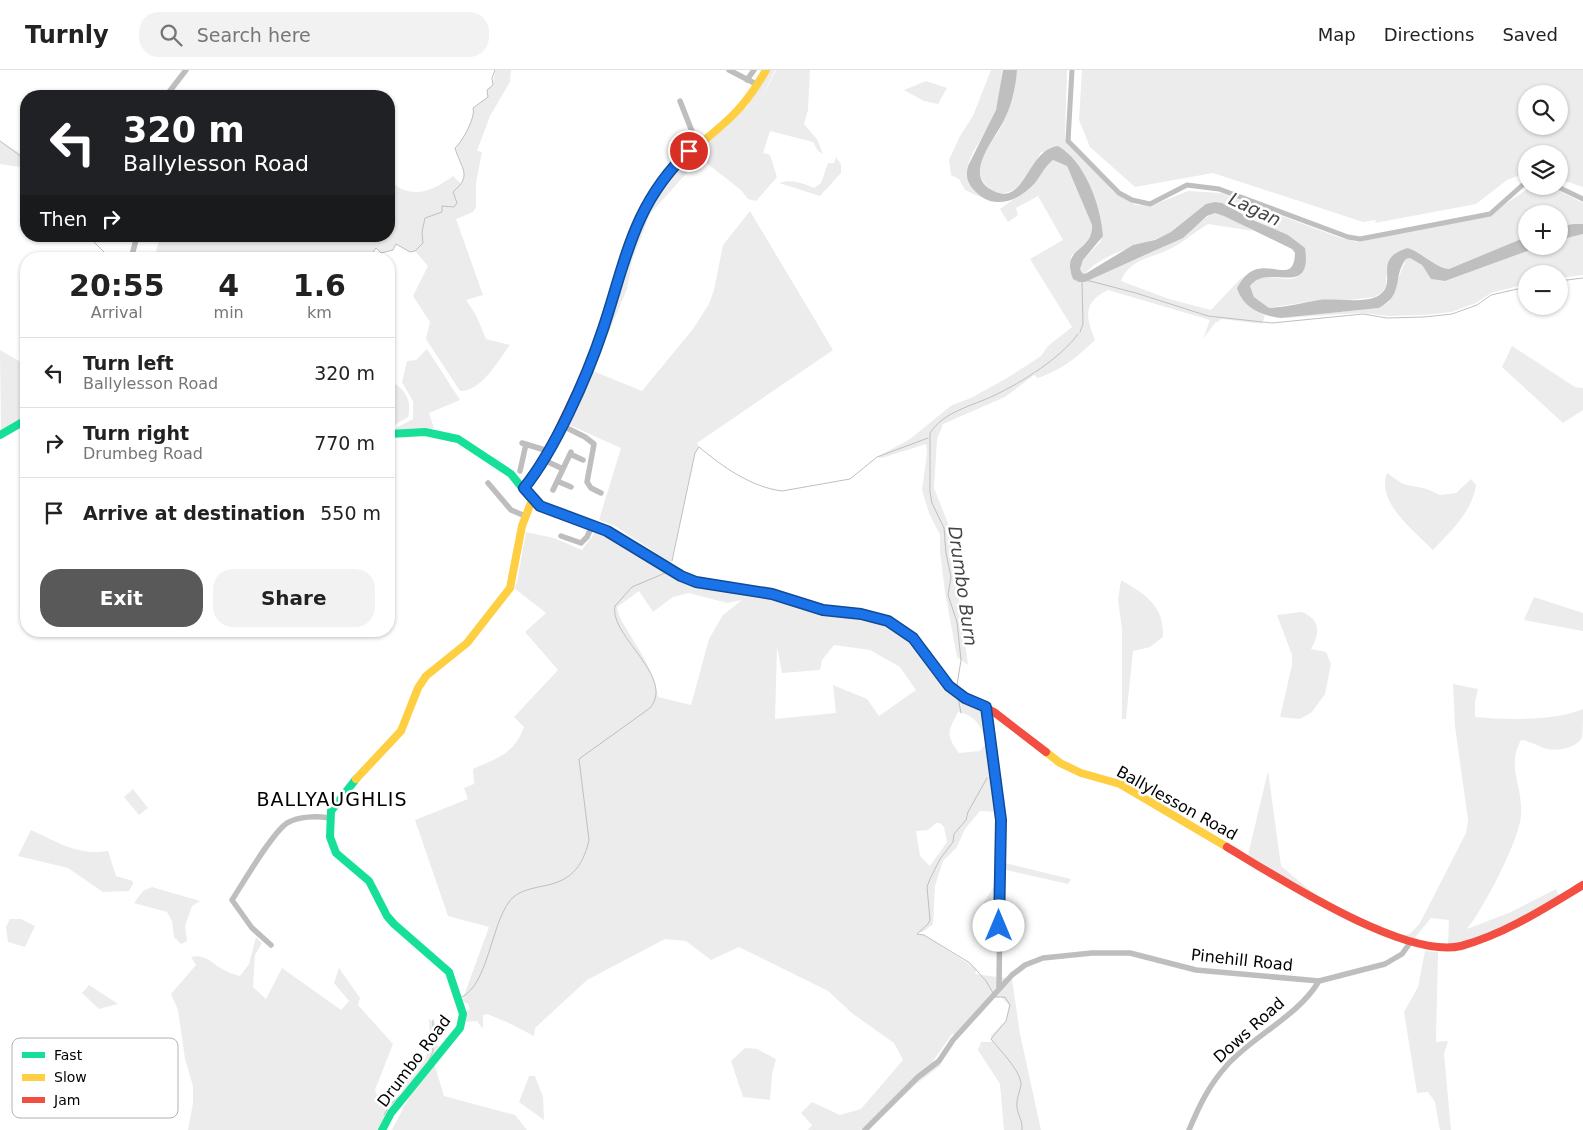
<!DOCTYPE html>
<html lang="en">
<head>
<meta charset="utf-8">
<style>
  :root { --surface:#fff; --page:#f2f2f2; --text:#222; --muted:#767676; --line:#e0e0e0; --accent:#595959 }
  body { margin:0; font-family:"DejaVu Sans",sans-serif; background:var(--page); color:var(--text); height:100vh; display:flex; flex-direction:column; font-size:19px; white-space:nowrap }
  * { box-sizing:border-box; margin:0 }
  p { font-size:16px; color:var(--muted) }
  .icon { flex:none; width:28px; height:28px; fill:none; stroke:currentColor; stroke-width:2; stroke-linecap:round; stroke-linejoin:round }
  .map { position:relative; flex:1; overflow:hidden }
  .sheet { position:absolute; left:20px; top:182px; width:375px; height:385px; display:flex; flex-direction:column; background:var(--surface); border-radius:20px; box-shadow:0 1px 4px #0004 }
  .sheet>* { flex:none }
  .top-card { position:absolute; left:20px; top:20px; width:375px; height:152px; border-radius:20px; box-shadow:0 1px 4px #0004; background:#202124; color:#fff; overflow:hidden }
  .controls { position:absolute; left:1518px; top:15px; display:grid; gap:10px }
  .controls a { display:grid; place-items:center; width:50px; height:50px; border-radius:50%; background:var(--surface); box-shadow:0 1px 4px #0004; font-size:25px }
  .pin { position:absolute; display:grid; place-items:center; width:42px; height:42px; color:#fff; margin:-21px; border:2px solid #fff; border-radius:50%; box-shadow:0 1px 5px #0007 }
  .me { position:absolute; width:55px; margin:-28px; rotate:0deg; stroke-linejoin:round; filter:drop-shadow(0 0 4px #0008) }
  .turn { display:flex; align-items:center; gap:18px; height:105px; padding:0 20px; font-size:22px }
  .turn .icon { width:65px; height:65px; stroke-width:2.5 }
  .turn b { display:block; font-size:35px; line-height:42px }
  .then { display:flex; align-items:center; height:48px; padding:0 20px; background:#0003; gap:10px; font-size:19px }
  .eta { display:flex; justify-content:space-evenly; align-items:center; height:85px; text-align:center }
  .eta b { font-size:30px; font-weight:600; line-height:35px }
  .cta { display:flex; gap:10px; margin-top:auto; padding:10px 20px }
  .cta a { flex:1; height:58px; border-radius:20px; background:var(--accent); color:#fff; font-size:20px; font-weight:600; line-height:58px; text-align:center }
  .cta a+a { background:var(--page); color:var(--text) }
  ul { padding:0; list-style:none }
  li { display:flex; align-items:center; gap:15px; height:70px; padding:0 20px; border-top:1px solid var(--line) }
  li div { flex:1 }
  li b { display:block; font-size:19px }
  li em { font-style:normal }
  header { display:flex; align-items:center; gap:30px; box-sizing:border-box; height:70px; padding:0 25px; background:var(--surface); border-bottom:1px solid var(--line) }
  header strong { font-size:24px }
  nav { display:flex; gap:28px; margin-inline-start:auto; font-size:18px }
  .search { width:350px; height:45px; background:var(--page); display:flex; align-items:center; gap:12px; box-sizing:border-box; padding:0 18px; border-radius:20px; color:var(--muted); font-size:19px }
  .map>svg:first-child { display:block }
</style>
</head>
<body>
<header>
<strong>Turnly</strong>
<div class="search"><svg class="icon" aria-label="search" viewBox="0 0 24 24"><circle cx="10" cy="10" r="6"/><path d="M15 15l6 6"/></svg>Search here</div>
<nav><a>Map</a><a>Directions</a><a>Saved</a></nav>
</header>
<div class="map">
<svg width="1583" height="1060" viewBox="0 0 1583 1060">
  <rect width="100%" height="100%" fill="#fff"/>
  <!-- green -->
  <path fill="#ececec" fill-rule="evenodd" d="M495,0H511L510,12L490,46L477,81L482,82L476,113V137L473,142L456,149L483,225L466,230L476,245L486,269L510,275C498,291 482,321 460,321L426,269L430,252L413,226L428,196L415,181L410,182L396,174L393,180L381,183L376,178L371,185L372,189H311L304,186L300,189H154L159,170L171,166H389V114L391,112C413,130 433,121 453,106L461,114C468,101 459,92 455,78C462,72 476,47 473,38L488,27L487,20L493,15Z
    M769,0H775L761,30L776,0H810L808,40L804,54L817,69L823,84L818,81L813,72L770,61L763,83L770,85L777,107L756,131L748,129L741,120L700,88L650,144L632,191L627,219L599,286L632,177L649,136L680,93L747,36Z
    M991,0H1002C1001,14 1000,29 995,42C981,80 942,104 992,132L965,120L959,109L951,105L949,90L960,66L973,46Z
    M1017,0H1067L1065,69L1114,122L1136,135L1151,136L1188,121L1221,123L1338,167L1357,172L1489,145L1532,116H1550L1583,133V154L1559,157V144H1526V167L1449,199C1435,198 1423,183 1408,178L1386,206V216L1382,223L1374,227L1341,231L1319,230L1269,238L1254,227L1250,216C1264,196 1288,218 1300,204C1304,200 1305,191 1306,186L1269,157L1222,133C1204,143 1186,155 1168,164C1143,176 1104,181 1085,204L1081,203L1080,199L1083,190L1101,171C1095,135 1092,108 1066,81L1041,82C1033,96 1023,122 1004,123C998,124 991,120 987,116C968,98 991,75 1000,59C1004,50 1009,39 1012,30C1015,21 1016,10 1017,0Z
    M1082,0H1583V117L1559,109V84H1526V103L1507,110L1476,134L1375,153L1376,150L1363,152L1213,103L1135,117L1090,77L1079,50ZM1526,24H1559V56H1526Z
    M926,11L947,18L938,34L924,31L904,20Z
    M0,71L18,82L26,91V100L20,97L0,94Z
    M836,87L841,94V103L820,126L779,113C791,109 802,113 814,118L821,113L828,93H834Z
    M1053,90L1067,96L1092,155C1092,171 1082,176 1071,186L1070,202L1085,212C1116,197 1153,184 1182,167C1190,162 1209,143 1216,143C1228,143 1243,155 1253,161L1208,154C1196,161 1185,171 1172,178C1153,188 1130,188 1121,211L1169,229L1211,240L1243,206L1237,218L1251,238L1265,246L1262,254L1222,249L1215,253L1203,269L1210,250L1108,220C1082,233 1086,247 1095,270C1077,287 1062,300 1038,308L1034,305L1005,327L943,354L937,369L934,418L949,456L968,595L957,587L945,522L940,482V465L929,443L922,420L927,383L926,374L882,388L877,387L910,369L952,335L971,328L1007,308L1041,286L1048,276L1072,257L1030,189L1063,170L1038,126L1016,138L1018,145L1008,152L1000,139L1034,114L1046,96Z
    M750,141L833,280L697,373L699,377L695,383L671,493L615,456L599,450L621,378L565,353L593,301L642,321L693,259L709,234L714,220L723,175Z
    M1583,164V205L1559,208V204H1526V214L1491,223L1476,233L1451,242L1424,245L1388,246L1362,243L1281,248L1379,238L1389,232L1406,189L1410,188L1422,195L1431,209L1445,211L1541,176H1559V170Z
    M1512,276L1575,317L1583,318V340L1563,353L1502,297Z
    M427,279L460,330L429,343L434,358L397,361L396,358L413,349V331L402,312L407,291L416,290Z
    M0,280L26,295V347L1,360Z
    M389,311C404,317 413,331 408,347L389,358Z
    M1387,403L1403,414L1427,419L1440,425L1456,423L1471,409L1476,415C1472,442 1451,461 1433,480C1414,461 1376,432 1387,403Z
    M596,461L634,481L671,506L691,513L770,528L832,545L884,554L887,546L921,569L935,593L950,612L985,640L987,663H983C977,650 972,645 958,642C948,662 945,664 959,683L980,681L988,671L996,674L1005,742L1001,792L1071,809L1068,814L1002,799L1001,835L977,844L994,816L997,742L980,741L965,759L957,777L943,791L935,816L933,854L923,862H918L917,864L924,865L977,899L975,904L1012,909L1020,964L1041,1060H1004L1000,1014L978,980L981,972H992L991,965L1006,951L1009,935L1001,927L993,928L958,966L952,964L933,991L941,995L915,1015L868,1060H808L812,1055L801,1043L812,1032L840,1045L861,1039L903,990L894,973L853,944L828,921L739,877L711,890L686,871L665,869L587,910L535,958L534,966L509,953L487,944L483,945V959L477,951L466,952L465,942L470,939L468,934L462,931L489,857L448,846L415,750L468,729L464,718L474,714L473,699C498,688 514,684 524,657L514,647L558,600L525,562L546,543L514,518L517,512L526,462L554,468L582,480ZM639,521L653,542L673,527L689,523L727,533L742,530L723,545L709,569L691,635L658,627C654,597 633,572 619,546L617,537ZM834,575L870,580L900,597L916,620L879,646L867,629L833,615L836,643L775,649L777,577L782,603L820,600L822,590ZM936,753H940L944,757L947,772L930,796L920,786L916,761L928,760Z
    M1121,510C1146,525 1164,535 1163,567L1150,577L1133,581L1126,649H1122V558L1118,530Z
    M1534,527L1583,543V561L1524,550Z
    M1302,542C1321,550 1320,564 1311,579L1326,582L1331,594L1325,624L1312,642L1300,649L1280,647L1292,595V585L1277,545Z
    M1453,614L1478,619L1475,632V647C1506,650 1555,651 1583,639C1583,646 1583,660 1582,667C1577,678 1559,681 1547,679C1537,676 1531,671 1521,670C1506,698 1523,714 1521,745C1520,769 1483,840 1467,859L1511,842L1556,819L1559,826C1525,846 1488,869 1448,874L1449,850L1431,848L1413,870L1404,866L1411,863L1420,853L1466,763L1468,750L1455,656Z
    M1268,701L1281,796L1318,827L1248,785Z
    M133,719L148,738L139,745L124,727Z
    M31,760C58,772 78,786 108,781L116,806L133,811V814L129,821L103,822L68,798L18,786Z
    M152,817L200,831L192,836L185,856L187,871L181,874L174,867L172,851L167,842L134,833L143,821Z
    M10,849H21L35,856L25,877L8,872L6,857Z
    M256,867L262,873L255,885L253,917L266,929L282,898L341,940L349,931L334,913L339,898L360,928L358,935L393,974L375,1020L377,1025L375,1030L385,1038L401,1023L402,1018C428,989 431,988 429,949L435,953L436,975L443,977L404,1023L389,1038L378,1060H188L193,1033V1016L185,989L178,940L171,924L196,895L191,887C206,883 212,894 224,900C229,903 235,904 240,906L249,894Z
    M1425,881L1438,882L1436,972L1448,971L1444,984L1451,1060H1440L1435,1032L1428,1022L1417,1023L1404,942L1418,917Z
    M89,915L118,934L99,939L82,923Z
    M745,978L757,979L776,989L772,1004L770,1030L743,1027L731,991Z
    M434,993L444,1026L515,1045L527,1060H392L409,1027Z
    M529,1006H535L543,1027L544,1050L519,1032Z"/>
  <!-- water -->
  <path fill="#bfbfbf" d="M1003,0H1017C1016,16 1012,34 1005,48C996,69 959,107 996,122C1026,134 1027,80 1058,76C1085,91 1101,136 1103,166L1083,190L1080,199L1082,203L1085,204L1133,175L1155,170L1171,162L1206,134L1215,132L1222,133L1253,150L1288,165L1305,178C1313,230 1267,192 1250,216L1254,227L1269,238C1286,237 1302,233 1319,230C1335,228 1370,235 1382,223C1396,209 1373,188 1408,178C1423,183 1435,198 1449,199L1526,167V176H1541L1445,211L1431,209L1422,195L1410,188L1406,189C1392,207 1405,224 1379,238L1281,248C1262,246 1243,238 1237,218C1259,174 1294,223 1295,183L1292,179L1224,146L1215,143L1207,146L1183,168L1085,212H1079L1073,209C1060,176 1093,183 1092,155L1067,96L1053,90C1044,97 1041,106 1034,114C1018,131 995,140 977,123C968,115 965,107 968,96L996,40Z
    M1573,154H1583V164L1559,170V157Z"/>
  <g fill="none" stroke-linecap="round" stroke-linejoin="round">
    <!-- stream -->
    <path stroke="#bfbfbf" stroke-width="1" d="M0,71L26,90
      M88,166L111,189
      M300,189L304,186L311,189
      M314,189H319
      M323,189H328
      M372,189L371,185L376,178L381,183L393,180L396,174L410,182L415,181L423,173L422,162L425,148L442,142V136L454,137L457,133L453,122C473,105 461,99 455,78C462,72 476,47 473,38L488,27L487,20L493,15L492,8L495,0
      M1086,210L1136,223L1208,246L1272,253L1363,244L1387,248L1424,247L1452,244L1477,235L1491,225L1526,217
      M1559,211L1583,208
      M1080,262L1083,254L1082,211
      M672,491L695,383L699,377C723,397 751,417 782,421L850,409L877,387L928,368
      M957,615L961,590L957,552L948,525L951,507L946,483L944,458L932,433L930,422V363C944,341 973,336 995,325C1021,313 1062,287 1078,264
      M958,627L961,643
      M987,708L968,742L966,750L954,764L953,772L940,789L930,809L927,817L930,850L928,854L917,864L924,865L970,893L986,911L993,923
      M462,927C488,914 491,856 509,832C529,805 575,832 589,770L579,689L650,638C676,607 609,566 615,536L632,517L665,503
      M995,927H1005L1010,935L1006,951L991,969C998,978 1021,1001 1021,1014C1020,1022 1016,1029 1017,1037C1018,1046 1023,1051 1022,1060
      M428,992L433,982V950
      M384,1045L389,1036L401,1025"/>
    <!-- canal -->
    <path stroke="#bfbfbf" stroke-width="5" d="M1072,0L1068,71L1119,123L1132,130L1150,134L1187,115L1219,119L1348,167L1360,169L1490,144L1526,112
      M1556,116L1583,129"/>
    <!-- street -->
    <path stroke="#bebebe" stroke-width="5.5" d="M729,0L758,15
      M747,10L754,0
      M166,26L186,0
      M680,31L697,74
      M131,189L137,166
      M561,355L585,367L594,374L587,412L591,418L601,423
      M522,373L548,381
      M570,384L583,390
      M544,390L563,399
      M520,401L526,374
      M557,411L571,417
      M488,413L511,440L525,446
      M553,420L571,382
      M561,466L581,473L587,467L593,454
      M986,637L1001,749L999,918
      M271,875L252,858L232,830C243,813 272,763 287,753C299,746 317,746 329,748
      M865,1060L918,1007L939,991L953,970L1012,905L1025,895L1043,888L1092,883H1130L1196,900L1319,911L1385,894L1402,884L1410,873
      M1189,1060C1200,1034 1209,1015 1228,994C1256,964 1298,946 1319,911"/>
    <!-- fast -->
    <path stroke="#16e098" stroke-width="8" d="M389,364L425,362L458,369L511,404L532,430L541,436L607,461L667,499L696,511L723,516
      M0,365L26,350
      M356,709L331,741L330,767L336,783L369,811L387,846L394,854L449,902L463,944L460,958L391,1043L382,1060"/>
    <!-- slow -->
    <path stroke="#ffcf43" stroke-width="8" d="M659,117C679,87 709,69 734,44C747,31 757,16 766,0
      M1046,682L1060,693L1081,703L1120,714L1227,777
      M356,709L401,661L418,618L426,606L467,573L510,518L522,456L532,430"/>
    <!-- jam -->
    <path stroke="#f24e42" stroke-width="8" d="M524,418L544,390L592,289L632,164L644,138L659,117
      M723,516L772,524L823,540L877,547L897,556L913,568L939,605L957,623L994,642L1046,682
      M1227,777C1277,807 1405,890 1461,876C1505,864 1545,838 1583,815"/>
  </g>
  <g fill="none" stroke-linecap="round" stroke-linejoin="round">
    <!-- route casing -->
    <g stroke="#114b97" stroke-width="12">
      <path id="route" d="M689,81C633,134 626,190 603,259C587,307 555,380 524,418L540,436L607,461L681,506L696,512L772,524L823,540L861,544L888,551L913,568L949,616L965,628L986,637L1001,750L999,856"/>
    </g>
    <!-- route -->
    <use href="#route" stroke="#1a73e8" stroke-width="9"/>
  </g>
  <g text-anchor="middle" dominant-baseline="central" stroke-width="5" stroke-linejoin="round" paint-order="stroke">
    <!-- street labels -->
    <g font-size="16" fill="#000" stroke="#fff">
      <text transform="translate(1177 733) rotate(29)">Ballylesson Road</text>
      <text transform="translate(1242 890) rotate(6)">Pinehill Road</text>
      <text transform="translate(1249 960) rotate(-42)">Dows Road</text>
      <text transform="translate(414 991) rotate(-53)">Drumbo Road</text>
    </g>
    <!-- water labels -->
    <g font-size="18" font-style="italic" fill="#444" stroke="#fff">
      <text transform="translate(1255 139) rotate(25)">Lagan</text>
      <text transform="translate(963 516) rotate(82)">Drumbo Burn</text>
    </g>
    <!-- quarter labels -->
    <g font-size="19" letter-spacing="1" fill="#000" stroke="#fff">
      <text x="332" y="729">BALLYAUGHLIS</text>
    </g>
  </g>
  <!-- legend -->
  <rect x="12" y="968" width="166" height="80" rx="8" fill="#fff" stroke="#b2b2b2" stroke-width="1"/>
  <rect x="22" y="982" width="23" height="6" fill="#16e098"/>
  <rect x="22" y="1004" width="23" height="7" fill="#ffcf43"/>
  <rect x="22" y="1027" width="23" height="6" fill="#f24e42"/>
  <g font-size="14" fill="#000">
    <text x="54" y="990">Fast</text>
    <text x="54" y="1012">Slow</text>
    <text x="54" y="1035">Jam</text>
  </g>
</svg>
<div class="controls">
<a><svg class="icon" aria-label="search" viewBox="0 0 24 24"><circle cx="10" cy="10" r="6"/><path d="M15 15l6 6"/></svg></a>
<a><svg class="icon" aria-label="layers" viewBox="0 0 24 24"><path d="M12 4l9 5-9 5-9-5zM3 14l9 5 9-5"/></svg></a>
<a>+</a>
<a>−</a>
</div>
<div class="pin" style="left:689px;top:81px;background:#d93025"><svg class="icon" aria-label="arrive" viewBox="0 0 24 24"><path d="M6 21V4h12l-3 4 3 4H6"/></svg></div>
<svg class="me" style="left:999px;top:856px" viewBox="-20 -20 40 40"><circle r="19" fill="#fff"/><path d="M0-13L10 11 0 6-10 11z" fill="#1a73e8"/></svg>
<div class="top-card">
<div class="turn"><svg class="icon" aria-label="left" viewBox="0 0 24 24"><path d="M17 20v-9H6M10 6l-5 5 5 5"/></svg><div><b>320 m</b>Ballylesson Road</div></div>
<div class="then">Then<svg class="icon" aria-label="right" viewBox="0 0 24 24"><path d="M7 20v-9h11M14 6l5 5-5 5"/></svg></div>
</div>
<section class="sheet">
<div class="eta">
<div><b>20:55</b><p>Arrival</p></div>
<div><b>4</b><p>min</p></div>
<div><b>1.6</b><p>km</p></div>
</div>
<ul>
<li><svg class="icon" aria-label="left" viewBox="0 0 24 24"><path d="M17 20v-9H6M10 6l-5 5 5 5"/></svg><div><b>Turn left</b><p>Ballylesson Road</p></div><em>320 m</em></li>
<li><svg class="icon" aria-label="right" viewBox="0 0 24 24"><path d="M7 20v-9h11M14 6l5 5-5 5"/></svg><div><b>Turn right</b><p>Drumbeg Road</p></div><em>770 m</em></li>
<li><svg class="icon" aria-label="arrive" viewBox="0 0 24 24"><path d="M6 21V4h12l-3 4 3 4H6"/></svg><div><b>Arrive at destination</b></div><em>550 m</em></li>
</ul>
<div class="cta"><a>Exit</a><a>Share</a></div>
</section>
</div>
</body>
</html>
